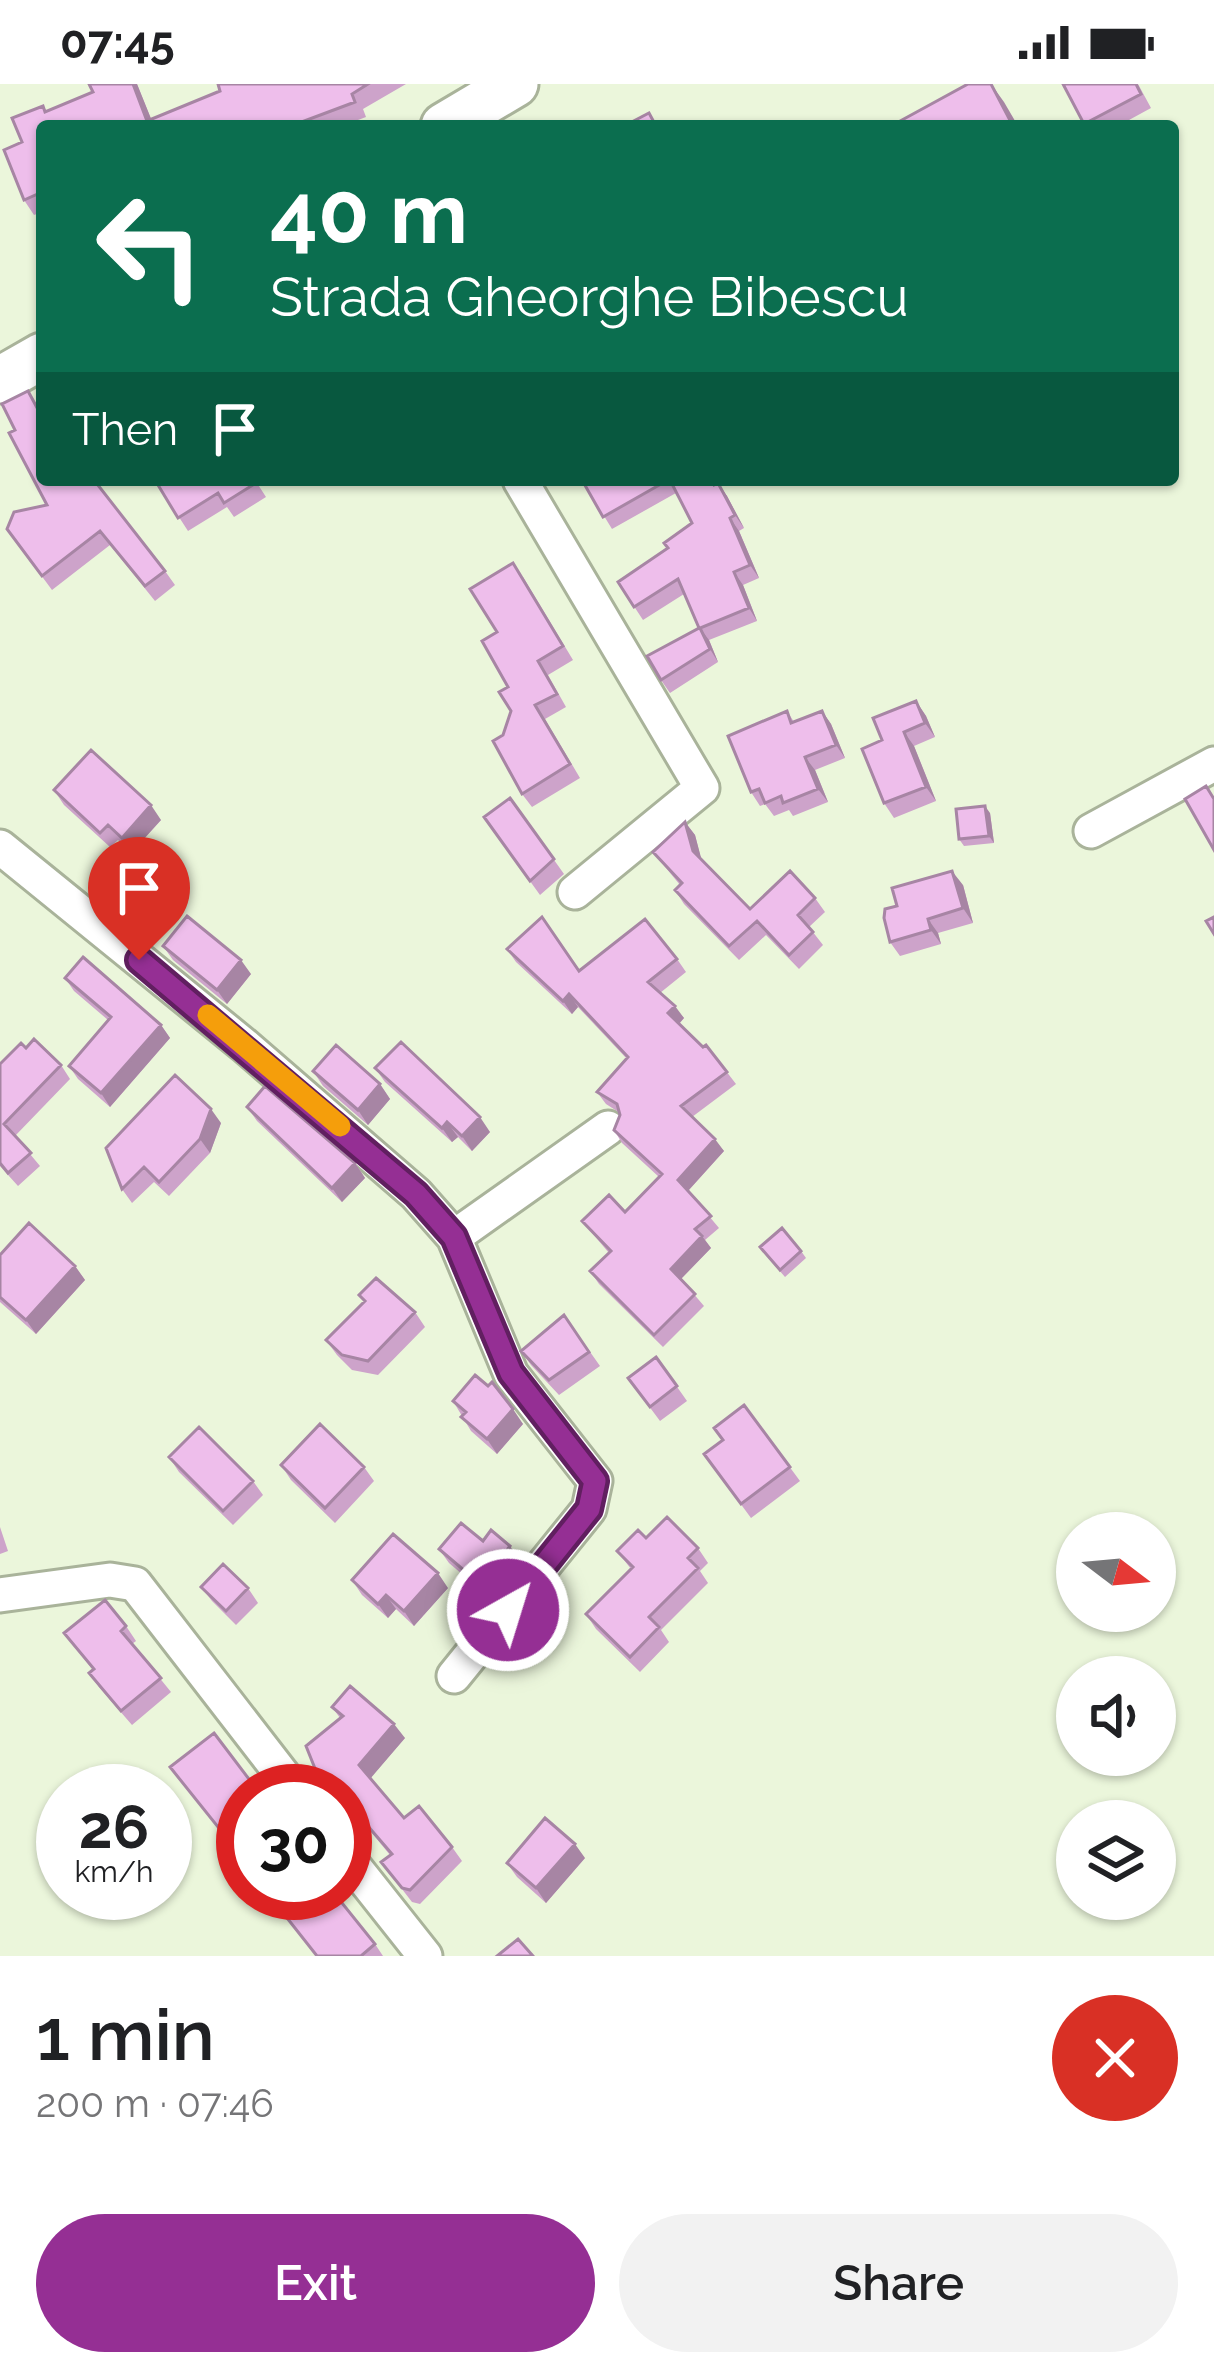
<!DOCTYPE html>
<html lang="en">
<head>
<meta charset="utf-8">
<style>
  :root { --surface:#fff; --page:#f2f2f2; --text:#202124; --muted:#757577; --accent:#952f94 }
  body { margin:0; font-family:Raleway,sans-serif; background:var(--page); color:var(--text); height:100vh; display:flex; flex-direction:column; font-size:45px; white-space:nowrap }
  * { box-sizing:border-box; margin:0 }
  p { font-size:39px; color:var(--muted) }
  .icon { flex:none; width:66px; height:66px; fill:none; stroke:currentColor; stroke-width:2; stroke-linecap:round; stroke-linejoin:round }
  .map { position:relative; height:1872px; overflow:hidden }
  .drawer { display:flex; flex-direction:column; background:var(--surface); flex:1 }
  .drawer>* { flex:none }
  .hud { position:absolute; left:36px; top:36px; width:1143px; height:366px; border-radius:12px; box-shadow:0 3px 9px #0004; background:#0b6e4f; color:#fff; overflow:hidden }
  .needle { width:78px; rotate:106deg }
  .fabs { position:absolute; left:1056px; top:1428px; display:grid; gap:24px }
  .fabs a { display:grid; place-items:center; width:120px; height:120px; border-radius:50%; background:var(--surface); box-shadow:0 3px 9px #0004; font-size:60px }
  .speed { position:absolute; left:36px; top:1680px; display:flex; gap:24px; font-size:60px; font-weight:700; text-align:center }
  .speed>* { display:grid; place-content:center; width:156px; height:156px; border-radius:50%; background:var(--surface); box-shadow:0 3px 9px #0004; line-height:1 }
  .speed small { font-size:30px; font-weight:400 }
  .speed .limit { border:18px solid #d22; background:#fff; color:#111 }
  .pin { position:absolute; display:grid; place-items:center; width:102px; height:102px; color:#fff; margin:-123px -51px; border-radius:50% 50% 50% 0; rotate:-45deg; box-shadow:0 0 12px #0007 }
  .pin .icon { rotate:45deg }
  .me { position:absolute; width:132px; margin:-66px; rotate:39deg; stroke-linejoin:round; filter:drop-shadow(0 0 9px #0008) }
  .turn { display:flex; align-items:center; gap:42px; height:252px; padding:0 36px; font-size:54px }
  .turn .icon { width:156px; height:156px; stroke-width:2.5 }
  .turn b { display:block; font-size:84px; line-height:102px }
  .then { display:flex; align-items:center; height:114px; padding:0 36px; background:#0003; gap:24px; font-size:45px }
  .round { display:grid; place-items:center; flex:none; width:126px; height:126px; border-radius:63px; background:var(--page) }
  .head { display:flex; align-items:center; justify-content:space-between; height:204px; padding:0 36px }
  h1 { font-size:72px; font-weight:600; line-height:90px }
  .button { display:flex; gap:24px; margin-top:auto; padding:24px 36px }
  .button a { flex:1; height:138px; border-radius:72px; background:var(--accent); color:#fff; font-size:48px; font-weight:600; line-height:138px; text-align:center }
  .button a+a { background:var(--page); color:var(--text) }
  .status { display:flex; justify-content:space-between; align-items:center; height:84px; padding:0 60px; background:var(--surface); direction:ltr }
  .status svg { height:33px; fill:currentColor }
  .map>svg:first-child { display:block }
</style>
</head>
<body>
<div class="status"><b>07:45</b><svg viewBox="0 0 49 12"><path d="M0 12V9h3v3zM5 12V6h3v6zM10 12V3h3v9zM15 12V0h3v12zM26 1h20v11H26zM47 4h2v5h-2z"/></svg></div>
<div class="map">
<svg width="1214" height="1872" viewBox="0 0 1214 1872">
  <rect width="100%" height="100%" fill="#ebf6db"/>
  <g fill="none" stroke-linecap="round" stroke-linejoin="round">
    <!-- minor casing -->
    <g stroke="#a9b39a" stroke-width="39">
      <path id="minor" d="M520,396L702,704L575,808
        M1091,747L1214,680
        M0,763L244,961L416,1110L454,1153L511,1290L595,1397L589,1425L454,1592
        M454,1153L608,1044
        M0,1511L110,1496L135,1500L295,1707
        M345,1771L425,1872"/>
    </g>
    <!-- major casing -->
    <g stroke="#a9b39a" stroke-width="51">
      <path id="major" d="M444,42L515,0
        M0,296L42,272"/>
    </g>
    <!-- minor -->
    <use href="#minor" stroke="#fff" stroke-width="33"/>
    <!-- major -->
    <use href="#major" stroke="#fff" stroke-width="45"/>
  </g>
  <!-- wall -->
  <path fill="#cda3ca" d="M89,0H137L151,35L220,7L218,0H406L363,25L366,33L342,42H42V128L34,131L24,116L22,58L43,22L47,27L93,8Z
    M1063,0H1138L1151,24L1118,42H1086Z
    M28,307L42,329V396L165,487L175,501L155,517L110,461L52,506L7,445L47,421L15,346Z
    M155,396H255L266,413L234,433L227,423L188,447Z
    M582,396H713L727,412L744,444L739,447L759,494L743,501L757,537L709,556L718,578L670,609L661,596L699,544L684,510L643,536L618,498L668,464L692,439L676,409L612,445Z
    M523,493L573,576L548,591L566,623L545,635L580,694L532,723L522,710L503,651L511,627L508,603L497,548Z
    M916,617L926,632L935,653L914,662L936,717L894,734L884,719L882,656Z
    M787,627L794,638L822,627L831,640L845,674L815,686L828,718L793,732L789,726L774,732L765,720L760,722L751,708Z
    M54,706L161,736L132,768L118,756L110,763L64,721Z
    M510,714L564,790L540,811L484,733Z
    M990,729L994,759L964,762L959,755Z
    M685,738L695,751L701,775L750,825L815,814L825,828L809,843L823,861L799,885L766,851L739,876L684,820L675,806L680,801L653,768Z
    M963,801L973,839L938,849L941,860L900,872L890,858Z
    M163,862L251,890L227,920L173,876Z
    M507,865L579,887L677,875L686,888L660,909L684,934L679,940L703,963L706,961L736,1000L692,1033L724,1067L688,1107L719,1144L705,1156L711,1164L681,1195L704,1222L663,1263L599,1200L590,1187L609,1169L582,1137L625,1128L659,1093L622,1059L614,1046L620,1029L606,1020L597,1008L627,975L578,923L572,930L516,878Z
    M65,894L161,941L170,954L110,1023L78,995L69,982L108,936L74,907Z
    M26,964L61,981L70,995L15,1052L40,1082L18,1102L0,1082V980Z
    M375,984L490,1048L472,1067L458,1053L452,1058L385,998Z
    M313,987L380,1000L390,1015L368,1041L323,1002Z
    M247,1023L355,1079L365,1094L342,1118L257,1037Z
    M221,1039L210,1069L169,1112L154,1098L132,1119L122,1105L106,1064Z
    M801,1167L806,1174L785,1193L765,1170Z
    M0,1171L75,1182L85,1196L36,1250L0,1218Z
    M359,1211L415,1228L425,1243L378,1291L352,1286L337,1271L326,1256L364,1218Z
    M564,1231L600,1282L559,1311L531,1281L521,1267Z
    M656,1273L687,1317L660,1337L628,1294Z
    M488,1302L523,1340L497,1370L471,1347L453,1317Z
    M744,1321L800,1397L751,1434L704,1370L723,1356Z
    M169,1373L253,1397L263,1411L233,1441L179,1388Z
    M281,1381L364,1383L374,1397L335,1439L291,1396Z
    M0,1443L8,1467L0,1470Z
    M646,1454L698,1464L708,1479L700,1487L708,1499L661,1546L669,1558L640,1588L596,1545L586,1530L631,1485L617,1467Z
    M483,1457L520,1476L490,1514L449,1479L439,1465Z
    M352,1496L448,1504L414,1542L396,1525L388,1534L362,1511Z
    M201,1503L248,1504L258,1519L236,1541L212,1517Z
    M126,1542L136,1557L132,1560L171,1608L132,1641L99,1603L89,1589L93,1586L64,1549Z
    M332,1623L405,1654L370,1694L404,1734L452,1763L462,1777L420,1820L412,1818L381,1778L390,1771L371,1748L361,1756L345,1736L340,1634Z
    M170,1683L243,1707V1770L240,1772Z
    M585,1774L546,1819L517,1793L507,1779Z
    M276,1820L375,1860L383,1872H316Z"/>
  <!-- shaded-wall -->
  <path fill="#a785a4" d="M133,0H137L154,42L147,37Z
    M991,0L1004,18L1018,42H1013Z
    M718,399L727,412L744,444L735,431Z
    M730,434L739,447L759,494L750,481Z
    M734,488L743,501L757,537L749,524Z
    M700,544L709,556L718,578L710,565Z
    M916,617L926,632L935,653L925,639Z
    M822,627L831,640L845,674L836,661Z
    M904,648L914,662L936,717L926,703Z
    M805,673L815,686L828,718L818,705Z
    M151,721L161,736L132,768L122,754Z
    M985,722L990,729L994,759L989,752Z
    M685,738L695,751L703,781L693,767Z
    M952,787L963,801L973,839L963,824Z
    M928,835L938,849L941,860L931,846Z
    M241,876L251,890L227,920L217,906Z
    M569,910L578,923L572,930L563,917Z
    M675,922L684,934L677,942L668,929Z
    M161,941L170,954L110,1023L101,1009Z
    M380,1000L390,1015L368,1041L358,1026Z
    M211,1025L221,1039L210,1069L200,1055Z
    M480,1033L490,1048L472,1067L462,1052Z
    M447,1038L458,1053L452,1058L442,1044Z
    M715,1055L724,1067L687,1108L678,1096Z
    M355,1079L365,1094L342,1118L332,1104Z
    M702,1152L711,1164L679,1197L671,1185Z
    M75,1182L85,1196L36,1250L26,1236Z
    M513,1325L523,1340L497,1370L487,1355Z
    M510,1462L520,1476L490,1514L480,1500Z
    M438,1489L448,1504L414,1542L404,1527Z
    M386,1511L396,1525L388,1534L378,1520Z
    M394,1640L405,1654L370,1695L359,1681Z
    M575,1760L585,1774L546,1819L536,1804Z"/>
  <!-- building -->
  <path fill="#eebeeb" stroke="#a785a4" stroke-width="3" d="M89,0H133L147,37L220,7L218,0H368L352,10L355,18L291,42H42V108L24,116L4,66L22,58L12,34L43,22L45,28L93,8Z
    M968,0H991L1013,42H891Z
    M1063,0H1136L1141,10L1084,40Z
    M649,29L656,42H624Z
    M28,307L42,333V396H94L165,487L145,502L100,447L42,492L7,445L14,428L47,421L9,349L15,346L2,320Z
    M155,396H254L256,399L224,419L218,409L178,434Z
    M582,396H668L603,433Z
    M670,396H711L714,401L718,399L735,431L730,434L750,481L734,488L749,524L700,544L710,565L661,596L647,572L699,544L678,495L634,523L618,498L668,464L664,459L692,439Z
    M513,479L563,562L538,577L557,610L535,621L570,680L522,710L493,657L503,651L511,627L499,608L508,603L482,557L497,548L470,505Z
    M916,617L925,639L904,648L926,703L884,719L862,665L882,656L873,634Z
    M787,627L791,639L822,627L836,661L805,673L818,705L783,719L781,712L765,719L759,705L751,708L728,652Z
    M91,666L151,721L122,754L108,741L100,749L54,706Z
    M1206,702L1214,715V766L1185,715Z
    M510,714L554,775L530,797L484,733Z
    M985,722L989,752L959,755L956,725Z
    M685,738L693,767L750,825L790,787L815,814L798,831L813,848L789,871L757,837L729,862L675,806L682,799L653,768Z
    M952,787L963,824L928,835L931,846L890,858L884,834L885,825L897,822L892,804Z
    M187,832L241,876L217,906L163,862Z
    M542,833L579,887L645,835L677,875L648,898L675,922L668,929L703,963L706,961L727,988L681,1022L715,1055L678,1096L711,1132L695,1145L702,1152L671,1185L695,1210L654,1251L590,1187L611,1167L582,1137L609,1111L625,1128L662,1090L614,1046L620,1031L617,1020L597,1008L628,973L569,910L563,917L507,865Z
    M1214,833V850L1206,837Z
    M83,873L161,941L101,1009L69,982L111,933L65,894Z
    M34,955L61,981L4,1040L31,1069L8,1089L0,1079V980L21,959L26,964Z
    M401,958L480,1033L462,1052L447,1038L442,1044L375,984Z
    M336,961L380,1000L358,1026L313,987Z
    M175,991L211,1025L200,1055L159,1098L144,1083L122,1105L106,1064Z
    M265,1002L355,1079L332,1104L247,1023Z
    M29,1139L75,1182L26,1236L0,1213V1171Z
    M782,1144L801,1167L780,1186L760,1163Z
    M376,1194L415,1228L368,1277L342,1271L326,1256L365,1217L359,1211Z
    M564,1231L589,1268L549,1296L521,1267Z
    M656,1273L677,1302L650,1323L628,1294Z
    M475,1291L488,1302L492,1298L513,1325L487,1355L461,1333L466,1328L453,1317Z
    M744,1321L790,1383L741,1420L704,1370L723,1356L714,1344Z
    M320,1340L364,1383L325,1424L281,1381Z
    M199,1343L253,1397L223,1427L169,1373Z
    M667,1433L698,1464L688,1474L698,1484L649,1533L659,1543L630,1573L586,1530L633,1483L617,1467L638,1446L646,1454Z
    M461,1439L483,1457L491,1446L510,1462L480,1500L439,1465Z
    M393,1450L438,1489L404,1527L386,1511L378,1520L352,1496Z
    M223,1480L248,1504L226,1527L201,1503Z
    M105,1516L126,1542L121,1547L161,1594L121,1627L89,1589L94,1585L64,1549Z
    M350,1602L394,1640L359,1681L404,1734L419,1722L452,1763L410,1806L402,1804L381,1778L392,1770L361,1734L351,1742L345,1734V1707H324L306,1662L343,1632L332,1623Z
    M214,1649L258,1707H243V1748L230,1758L170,1683Z
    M545,1734L575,1760L536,1804L507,1779Z
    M290,1809H334L375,1860L361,1872H317L276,1820Z
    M518,1855L533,1872H497Z"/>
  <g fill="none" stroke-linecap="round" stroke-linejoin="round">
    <!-- route casing -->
    <g stroke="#611f60" stroke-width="30">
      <path id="route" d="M139,876L416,1110L454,1153L511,1289L595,1397L589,1425L508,1526"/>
    </g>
    <!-- route -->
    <use href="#route" stroke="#952f94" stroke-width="21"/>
    <!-- slow -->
    <path stroke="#f59e0b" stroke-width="21" d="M208,931L340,1042"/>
  </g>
</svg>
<div class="fabs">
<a><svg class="needle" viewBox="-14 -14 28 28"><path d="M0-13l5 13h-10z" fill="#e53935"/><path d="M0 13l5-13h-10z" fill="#757577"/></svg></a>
<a><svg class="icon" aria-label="sound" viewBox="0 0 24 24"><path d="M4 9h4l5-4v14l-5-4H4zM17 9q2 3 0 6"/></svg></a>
<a><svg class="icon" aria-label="layers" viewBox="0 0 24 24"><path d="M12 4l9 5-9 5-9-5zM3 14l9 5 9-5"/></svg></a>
</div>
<div class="speed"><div>26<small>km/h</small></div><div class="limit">30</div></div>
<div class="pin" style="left:139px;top:876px;background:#d93025"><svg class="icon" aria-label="arrive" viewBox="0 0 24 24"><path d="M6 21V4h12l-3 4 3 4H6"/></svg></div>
<svg class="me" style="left:508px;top:1526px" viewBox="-20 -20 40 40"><circle r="17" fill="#952f94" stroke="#fff" stroke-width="3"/><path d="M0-11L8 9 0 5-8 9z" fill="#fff"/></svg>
<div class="hud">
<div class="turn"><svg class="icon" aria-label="left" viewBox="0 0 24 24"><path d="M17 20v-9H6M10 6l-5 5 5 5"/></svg><div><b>40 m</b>Strada Gheorghe Bibescu</div></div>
<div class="then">Then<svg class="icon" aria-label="arrive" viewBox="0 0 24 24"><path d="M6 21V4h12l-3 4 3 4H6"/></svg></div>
</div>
</div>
<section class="drawer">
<div class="head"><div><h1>1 min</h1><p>200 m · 07:46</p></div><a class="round" style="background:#d93025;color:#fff"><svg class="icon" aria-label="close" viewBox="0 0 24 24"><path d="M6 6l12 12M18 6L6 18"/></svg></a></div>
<div class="button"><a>Exit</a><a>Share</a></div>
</section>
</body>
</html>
